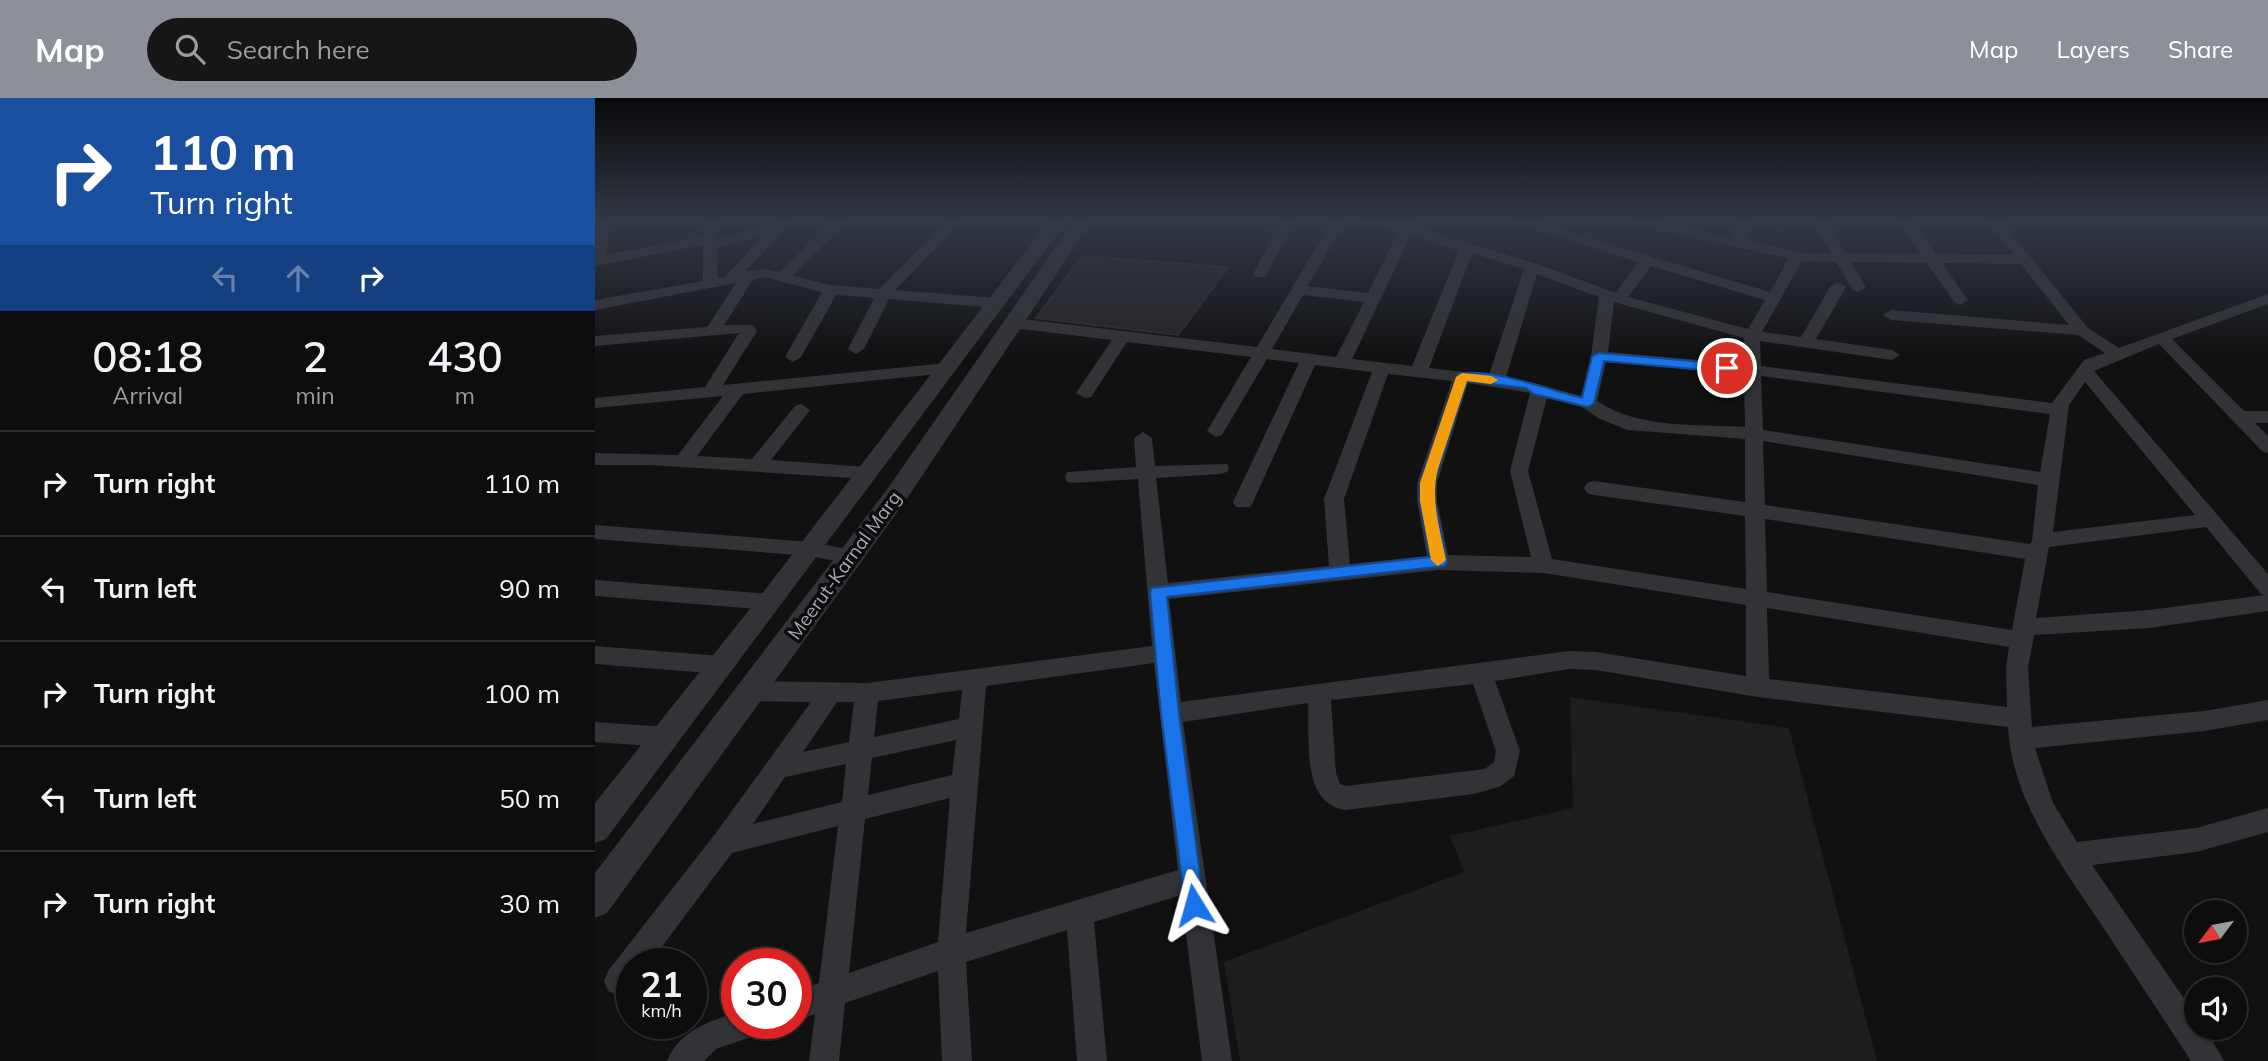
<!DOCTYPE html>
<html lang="en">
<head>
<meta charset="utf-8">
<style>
  :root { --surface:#0d0d0e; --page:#161617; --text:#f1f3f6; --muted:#9a9c9e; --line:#2d2d2e; --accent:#8c9099 }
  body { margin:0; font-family:Mulish,sans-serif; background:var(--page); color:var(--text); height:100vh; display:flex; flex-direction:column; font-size:26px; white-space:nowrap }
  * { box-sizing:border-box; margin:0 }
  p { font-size:23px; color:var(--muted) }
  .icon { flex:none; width:38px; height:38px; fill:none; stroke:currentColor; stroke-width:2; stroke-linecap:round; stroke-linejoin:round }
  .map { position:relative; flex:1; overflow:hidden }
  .drawer { display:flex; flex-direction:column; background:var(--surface); width:595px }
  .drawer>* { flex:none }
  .top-card { background:#1a4fa0; color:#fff; overflow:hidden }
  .needle { width:46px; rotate:238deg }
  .tools { position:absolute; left:1589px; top:802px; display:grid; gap:14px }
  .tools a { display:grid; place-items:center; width:63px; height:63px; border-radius:50%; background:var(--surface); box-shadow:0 2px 5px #0004,0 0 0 2px var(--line); font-size:35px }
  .speed { position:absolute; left:21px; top:850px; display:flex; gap:14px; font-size:35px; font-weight:700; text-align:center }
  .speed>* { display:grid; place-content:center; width:91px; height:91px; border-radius:50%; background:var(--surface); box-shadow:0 2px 5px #0004,0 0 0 2px var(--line); line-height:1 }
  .speed small { font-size:18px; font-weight:400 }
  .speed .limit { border:10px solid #d22; background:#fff; color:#111 }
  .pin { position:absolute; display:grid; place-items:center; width:60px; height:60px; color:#fff; margin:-30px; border:4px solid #fff; border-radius:50%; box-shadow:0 2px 7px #0007 }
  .me { position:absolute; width:77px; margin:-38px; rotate:352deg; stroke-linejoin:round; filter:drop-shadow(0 0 5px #0008) }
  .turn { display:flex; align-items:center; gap:24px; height:147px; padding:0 35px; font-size:32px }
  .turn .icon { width:91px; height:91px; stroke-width:2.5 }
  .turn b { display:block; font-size:49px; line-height:60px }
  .lanes { display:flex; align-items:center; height:66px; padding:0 35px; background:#0003; justify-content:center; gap:35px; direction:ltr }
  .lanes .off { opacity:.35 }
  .eta { display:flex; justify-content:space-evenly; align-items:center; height:119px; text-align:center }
  .eta b { font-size:42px; font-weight:600; line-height:49px }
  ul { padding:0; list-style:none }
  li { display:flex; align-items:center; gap:21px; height:105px; padding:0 35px; border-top:2px solid var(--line) }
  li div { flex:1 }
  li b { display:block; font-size:26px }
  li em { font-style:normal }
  header { display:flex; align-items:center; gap:42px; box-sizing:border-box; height:98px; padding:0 35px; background:var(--accent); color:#fff }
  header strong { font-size:33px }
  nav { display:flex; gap:38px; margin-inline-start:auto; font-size:24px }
  .search { width:490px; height:63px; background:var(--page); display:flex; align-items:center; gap:18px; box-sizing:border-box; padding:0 24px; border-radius:38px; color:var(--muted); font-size:26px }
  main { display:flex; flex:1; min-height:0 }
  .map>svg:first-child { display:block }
</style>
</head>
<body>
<header>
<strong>Map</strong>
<div class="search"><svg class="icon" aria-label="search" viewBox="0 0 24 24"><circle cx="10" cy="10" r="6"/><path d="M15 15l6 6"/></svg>Search here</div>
<nav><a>Map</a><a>Layers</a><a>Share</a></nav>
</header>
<main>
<section class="drawer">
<div class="top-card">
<div class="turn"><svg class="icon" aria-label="right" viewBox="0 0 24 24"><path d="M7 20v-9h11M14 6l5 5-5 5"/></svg><div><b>110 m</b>Turn right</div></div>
<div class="lanes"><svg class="icon off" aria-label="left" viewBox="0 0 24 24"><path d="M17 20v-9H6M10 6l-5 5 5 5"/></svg><svg class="icon off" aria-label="ahead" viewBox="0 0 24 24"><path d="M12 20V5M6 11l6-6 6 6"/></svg><svg class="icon" aria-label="right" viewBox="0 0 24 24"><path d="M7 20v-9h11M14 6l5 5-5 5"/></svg></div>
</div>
<div class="eta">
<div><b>08:18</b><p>Arrival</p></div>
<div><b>2</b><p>min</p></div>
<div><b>430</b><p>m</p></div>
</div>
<ul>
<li><svg class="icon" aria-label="right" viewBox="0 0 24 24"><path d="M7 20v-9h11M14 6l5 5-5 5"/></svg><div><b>Turn right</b></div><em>110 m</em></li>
<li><svg class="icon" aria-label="left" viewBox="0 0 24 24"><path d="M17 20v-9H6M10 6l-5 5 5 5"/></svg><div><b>Turn left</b></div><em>90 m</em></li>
<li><svg class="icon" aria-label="right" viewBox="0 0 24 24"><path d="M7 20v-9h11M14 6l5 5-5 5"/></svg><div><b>Turn right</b></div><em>100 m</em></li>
<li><svg class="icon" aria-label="left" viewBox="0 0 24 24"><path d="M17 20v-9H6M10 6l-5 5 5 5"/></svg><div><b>Turn left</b></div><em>50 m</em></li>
<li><svg class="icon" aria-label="right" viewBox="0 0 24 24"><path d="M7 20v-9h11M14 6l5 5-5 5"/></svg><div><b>Turn right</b></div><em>30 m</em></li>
</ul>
</section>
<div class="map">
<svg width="1673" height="963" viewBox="0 0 1673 963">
  <rect width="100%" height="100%" fill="#111112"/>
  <!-- built -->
  <path fill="#1d1d1f" d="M975,599L1194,630L1282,963H645L629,864L869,774L855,738L978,710Z"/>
  <!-- building -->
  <path fill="#242426" stroke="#2b2b2e" stroke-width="2" d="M487,158L633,169L583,237L441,220Z"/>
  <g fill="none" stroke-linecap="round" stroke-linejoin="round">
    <!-- minor -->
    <path fill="#323337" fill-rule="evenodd" d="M1,124H15L11,157L107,138V124H121L122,140L178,128L181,124H196L151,173L169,171L184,174L236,124H251L198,178L236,187L284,191L352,124H367L300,192L401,200L409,205L401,210L294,201L269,251L261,256L253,251L279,200L241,197L206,259L198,264L190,259L227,194L169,179L158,182L129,227H158L162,233L128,287L352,265L360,270L352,275L148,296L102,358L157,361L200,308L206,306L215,312L176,362L273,369L280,370L282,375L280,380L273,381L54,367H0V355L83,357L128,298L0,310V300L110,289L144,235L0,248V238L112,229L141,185L0,212V202L108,183V147L0,168ZM168,138L130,179L123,180L122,149Z
      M686,124H700L670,179H660L658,176Z
      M736,124H750L713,188L773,195L803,134L768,127L766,124H822L820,129L942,166L1021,195L1043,164L916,124H939L1175,194L1194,160L1041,128L1034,124H1062L1137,140L1143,124H1157L1150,142L1209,155H1236L1218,124H1232L1250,155L1326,156L1304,124H1318L1341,156L1419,157L1393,124H1407L1493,230L1524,250L1673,196V206L1577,241L1649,313H1673V325H1660L1673,338V355L1667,353L1564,246L1499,273L1673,476V513L1554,530L1439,537L1433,570L1437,629L1609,613L1673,602V622L1609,633L1440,650L1458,705L1482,744L1601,730L1673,710V734L1601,754L1497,767L1601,918V929H1609L1629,963H1596C1567,918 1537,874 1508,829C1468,769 1417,704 1413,629L1163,599L1001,572L974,571L900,583L925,653L919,678L906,688L879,696L751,712C705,706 715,640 713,605L588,624L637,963H607L586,797L499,824L512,963H482L472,832L371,864L377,963H347L343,873L250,905L244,963H214L220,916L201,923V893L224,885L243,728L137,755L54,866H37C37,883 39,891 23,897L13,893L9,883L13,873L120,736L216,604L156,603L148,600L144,593L148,586L156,583L272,585L557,548L543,381L479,385L472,384L470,379L472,374L541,369L539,340L548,334L557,340L560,368L632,366L634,370L632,374L625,376L561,380L573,485L734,468L729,401L777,274L720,267L658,404L655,409H641L638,404L704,265L672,261L627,337L621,339L612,333L656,259L532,244L496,299L490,300L481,295L517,242L419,230L411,225L419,220L662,249ZM816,137L864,152L817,268L757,261ZM877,155L929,171L894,277L834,270ZM1207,163L1241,164L1258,192L1263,194L1271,189L1256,164L1332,165L1360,205L1365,207L1373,202L1347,165L1426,166L1474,227L1296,212L1288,217L1296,222L1483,237L1510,255L1489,262L1457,305L1166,268L1165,243L1297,262L1305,257L1297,252L1221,241L1251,189L1243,184L1235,189L1206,239L1167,234ZM1056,168L1170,202L1153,231L1033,199ZM942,176L1004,199L996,258L986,298C960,291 937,283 911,279ZM708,197L769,204L741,259L677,251ZM1019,204L1149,240V266L1013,254ZM1011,264L1149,276L1150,329C1101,326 1044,331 1002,303ZM793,276L857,283L822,385V403L832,458L755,466L749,401ZM1166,278L1455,316L1445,374L1168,332ZM1490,284L1600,417L1458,434L1474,307ZM873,285L935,295L915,373L936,459L853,457L842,403V385ZM952,300L987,309L1005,321L1033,332L1150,341V404L999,383L992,385L989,390L992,395L999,397L1150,418L1151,491L957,461L933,373ZM1168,343L1443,387L1437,443L1435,446L1170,407ZM1170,421L1430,461L1417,532L1172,494ZM1611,429L1666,496L1670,497L1554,512L1441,520L1454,449ZM844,472L949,475L1151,507V578L1001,554L974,553L586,604L574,501ZM1172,510L1414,549L1411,570L1412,609L1174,581ZM559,565L583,772L371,835L391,588ZM878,586L901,653L899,664L890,671L751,688L745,686L741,675L736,602ZM367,592L364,621L279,639L283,603ZM242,604H259L254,644L208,654ZM361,642L357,677L273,697L277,660ZM251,666L247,704L158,726L190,679ZM355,700L343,844L254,875L270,721Z
      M0,427L215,444L263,453L266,458L263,463L256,466L215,458L0,441Z
      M0,482L175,496L183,498L186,504L183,510L175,512L0,498Z
      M0,548L126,558L134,560L137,567L134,574L126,576L0,566Z
      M0,624L71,629L80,632L83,639L80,646L71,649L0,644Z
      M142,914V926H166L162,937L121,951L109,963H72C84,933 113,924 142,914Z"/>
    <!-- tertiary -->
    <path fill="#323337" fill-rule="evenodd" d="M453,124H471L11,741L0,745V705L166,497Z
      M478,124H496L311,402L12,815L0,820V775L293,390Z"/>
  </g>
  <!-- sky -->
  <linearGradient id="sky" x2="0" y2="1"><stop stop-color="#09090a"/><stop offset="0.48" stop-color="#323844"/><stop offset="1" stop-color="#323844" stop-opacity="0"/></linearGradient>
  <rect width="1673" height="259" fill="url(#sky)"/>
  <!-- route -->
  <path fill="#1a73e8" stroke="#114b97" stroke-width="2" d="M1004,255L1132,266L1139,270L1132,274L1009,263L999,305L993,309L939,296L931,290L872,283L839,385L840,403L852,464L849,468L572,499L584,616L609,807L606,814L599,817L591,814L566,616L555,494L557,490L835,459L825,403V385L863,276C897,269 953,292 987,300L997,258Z"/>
  <!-- slow -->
  <path fill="#f59e0b" d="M867,275L896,278L903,282L896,286L872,283L843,371C835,401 845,432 851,462L843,468L836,462L825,403V385L861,279Z"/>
  <g text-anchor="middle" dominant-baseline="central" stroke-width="7" stroke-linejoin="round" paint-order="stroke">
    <!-- street labels -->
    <g font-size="19" fill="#a4a7b1" stroke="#0c0c0d">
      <text transform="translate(249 467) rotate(-54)">Meerut-Karnal Marg</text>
    </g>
  </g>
</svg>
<div class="tools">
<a><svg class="needle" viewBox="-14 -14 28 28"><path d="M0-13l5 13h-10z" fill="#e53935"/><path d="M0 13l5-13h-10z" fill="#9a9c9e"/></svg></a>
<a><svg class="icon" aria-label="sound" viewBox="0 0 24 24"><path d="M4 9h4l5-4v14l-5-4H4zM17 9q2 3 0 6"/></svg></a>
</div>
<div class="speed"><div>21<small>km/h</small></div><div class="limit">30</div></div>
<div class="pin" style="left:1132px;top:270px;background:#d93025"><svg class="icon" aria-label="arrive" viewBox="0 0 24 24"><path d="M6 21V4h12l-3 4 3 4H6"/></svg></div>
<svg class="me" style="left:599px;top:807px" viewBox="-20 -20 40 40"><path d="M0-17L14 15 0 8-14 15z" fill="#1a73e8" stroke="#fff" stroke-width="4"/></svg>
</div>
</main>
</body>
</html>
